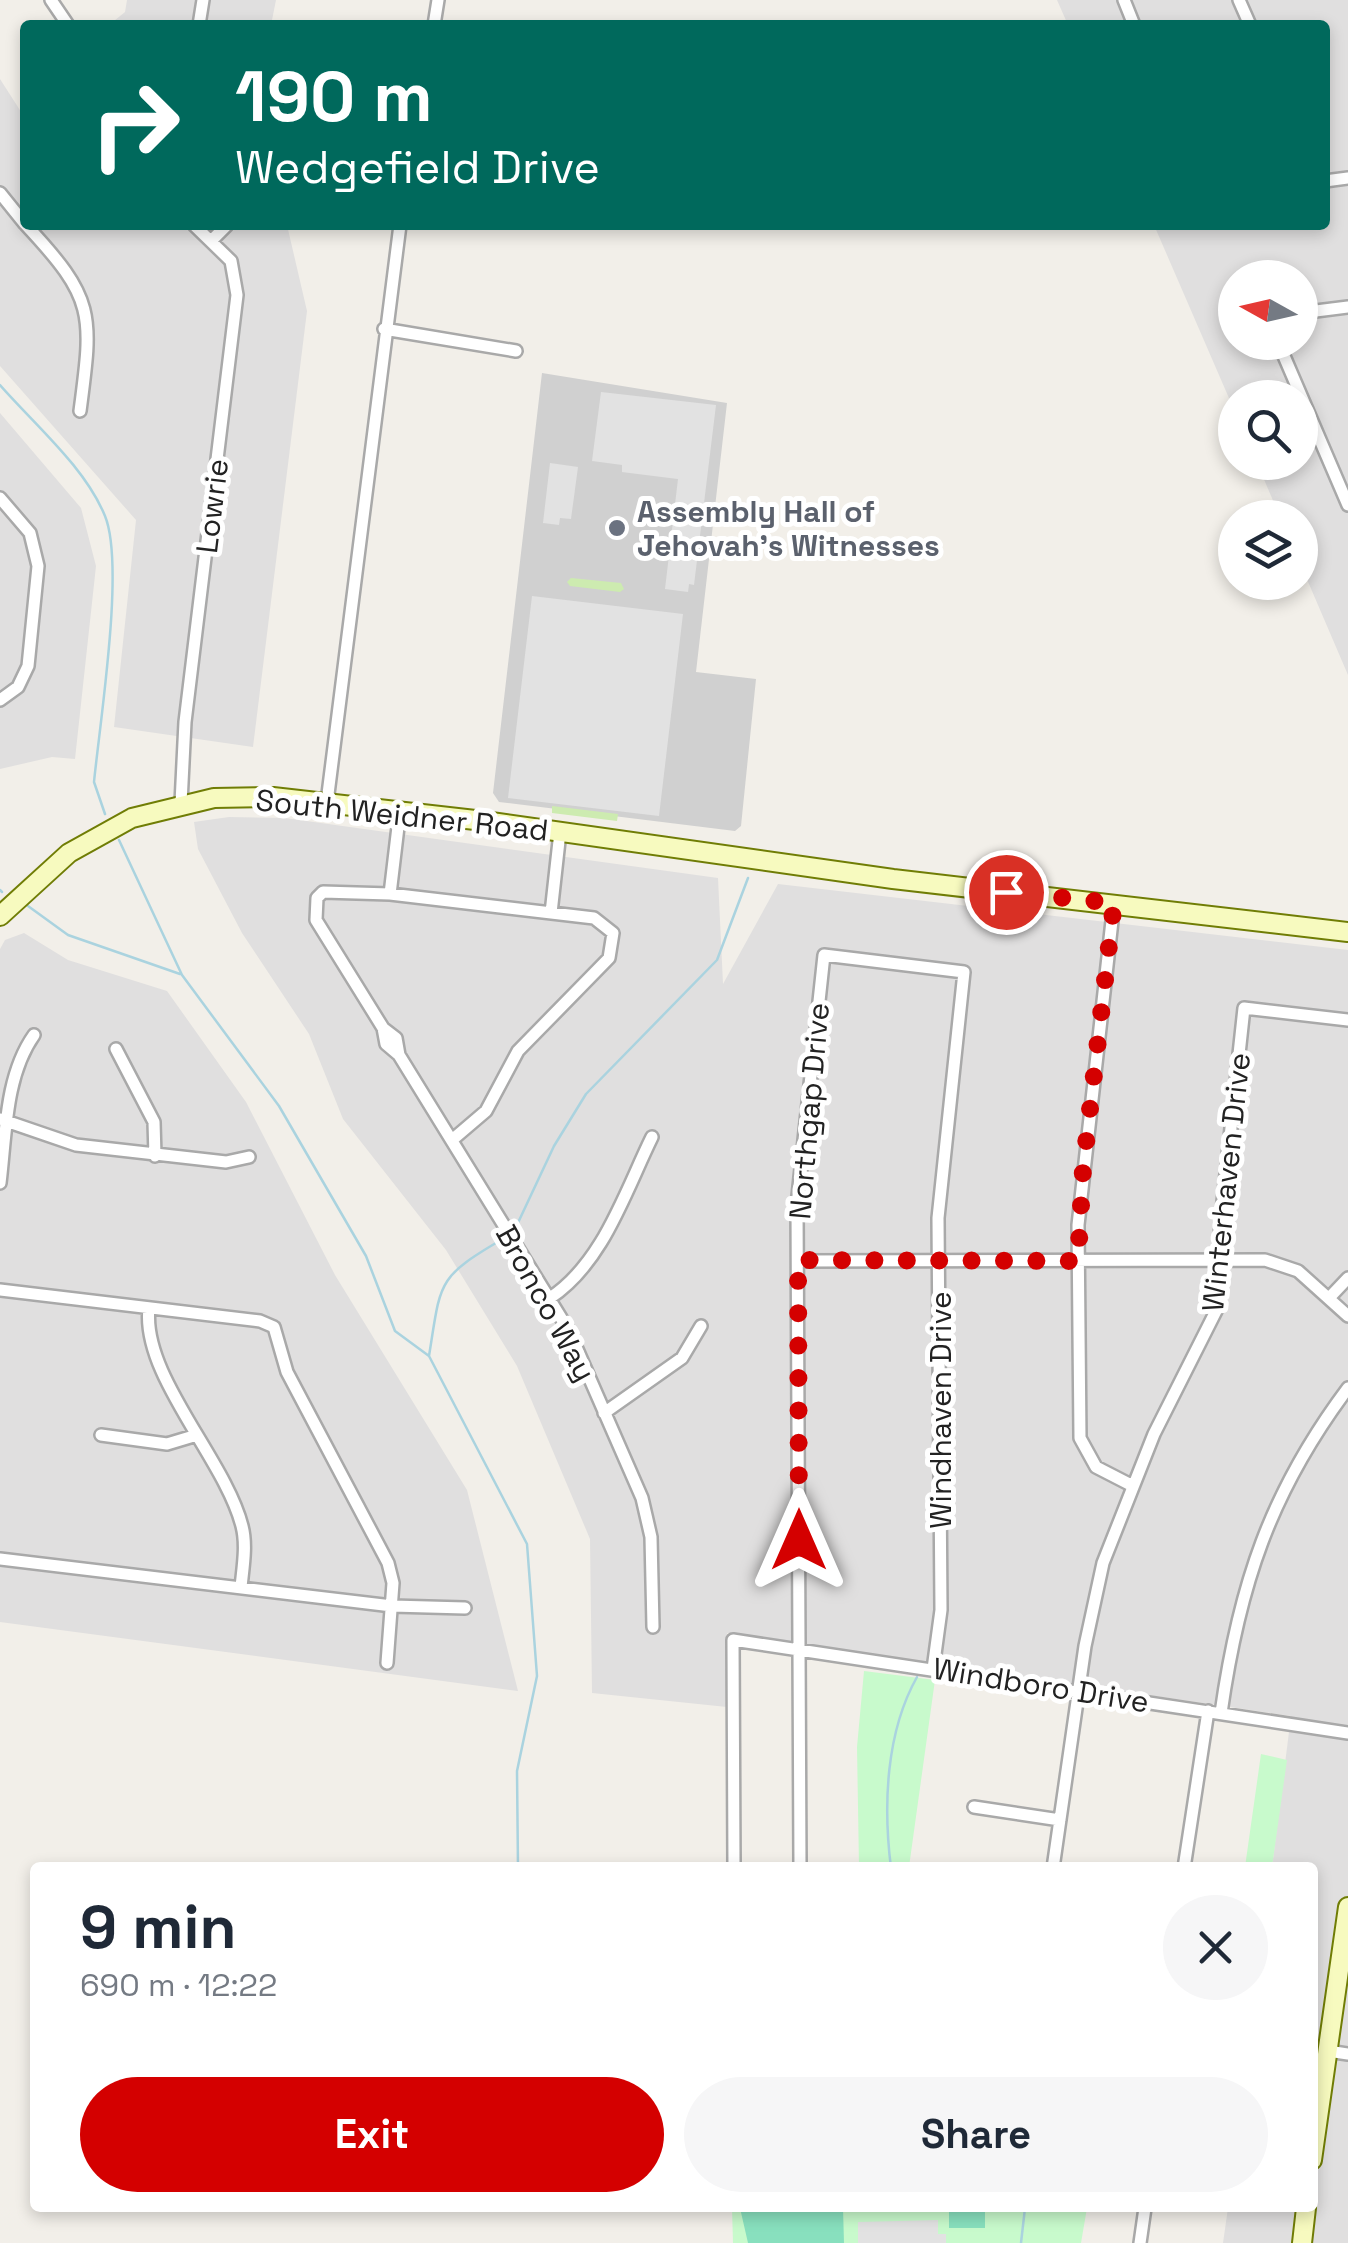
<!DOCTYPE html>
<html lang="en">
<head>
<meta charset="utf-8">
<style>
  :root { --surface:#fff; --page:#f6f6f7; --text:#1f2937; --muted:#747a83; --accent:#d40000 }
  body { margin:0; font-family:"Space Grotesk",sans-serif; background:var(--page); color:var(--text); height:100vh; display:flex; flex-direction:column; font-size:38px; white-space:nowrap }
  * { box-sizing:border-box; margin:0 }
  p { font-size:32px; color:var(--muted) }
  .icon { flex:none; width:55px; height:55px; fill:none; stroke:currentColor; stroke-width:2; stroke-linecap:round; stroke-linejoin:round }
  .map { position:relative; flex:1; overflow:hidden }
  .side { position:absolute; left:30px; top:1862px; width:1288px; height:350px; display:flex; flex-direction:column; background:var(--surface); border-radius:10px; box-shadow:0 5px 15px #0003 }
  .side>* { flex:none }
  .guide { position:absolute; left:20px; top:20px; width:1310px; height:210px; border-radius:10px; box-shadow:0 5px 15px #0003; background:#00695c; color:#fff; overflow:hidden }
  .needle { width:65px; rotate:278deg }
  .controls { position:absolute; left:1218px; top:260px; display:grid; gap:20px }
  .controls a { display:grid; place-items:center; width:100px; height:100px; border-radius:50%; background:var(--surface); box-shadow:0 5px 15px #0003; font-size:50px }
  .pin { position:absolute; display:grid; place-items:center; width:85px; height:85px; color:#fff; margin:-42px; border:5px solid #fff; border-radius:50%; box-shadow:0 2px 10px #0007 }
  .me { position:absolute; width:110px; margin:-55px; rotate:0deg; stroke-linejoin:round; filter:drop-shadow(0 0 8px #0008) }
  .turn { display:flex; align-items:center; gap:35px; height:210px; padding:0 50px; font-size:45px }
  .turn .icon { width:130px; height:130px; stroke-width:2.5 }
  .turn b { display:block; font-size:70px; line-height:85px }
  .round { display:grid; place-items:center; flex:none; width:105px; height:105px; border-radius:52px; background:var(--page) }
  .overview { display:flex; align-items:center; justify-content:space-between; height:170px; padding:0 50px }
  h1 { font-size:60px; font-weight:700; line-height:75px }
  .action { display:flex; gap:20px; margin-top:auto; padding:20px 50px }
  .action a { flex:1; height:115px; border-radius:60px; background:var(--accent); color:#fff; font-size:40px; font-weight:700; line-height:115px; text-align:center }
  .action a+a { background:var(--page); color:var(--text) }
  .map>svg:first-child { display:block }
</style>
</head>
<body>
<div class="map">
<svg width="1348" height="2243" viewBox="0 0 1348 2243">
  <rect width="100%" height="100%" fill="#f2efe9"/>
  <!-- residential -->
  <path fill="#e0dfdf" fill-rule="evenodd" d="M127,0H276L271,25H109L125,12Z
    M1057,0H1348V675L1300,563V518L1280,517L1257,463L1300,462V398H1235V412L1154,225H1325V25H1068ZM1235,278H1300V342H1235Z
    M0,79L25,118V225H287L307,311L253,747L114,727L136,520L0,366Z
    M0,413L81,508L96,566L75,759L52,757L0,769Z
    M229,817L285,818L718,878L723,984L778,884L1348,950V2243H1223L1228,2208H1312V2057L1317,2024L1312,2023V1868L1272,1867L1291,1716L727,1633V1707L592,1693L590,1539L517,1366L446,1250L343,1119L309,1034L242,933L198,849L194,822Z
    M24,933L68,960L167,991L246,1102L335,1275L467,1490L518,1691L0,1622V949L5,940Z"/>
  <!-- religious -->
  <path fill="#d0d0d0" d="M542,373L727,403L696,672L756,679L741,826L735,831L499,802L493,793Z"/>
  <!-- grass -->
  <path fill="#cdebb0" d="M571,578L621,583L624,589L620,592L570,586L567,582Z
    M552,806L618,814L617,821L552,813Z"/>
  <!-- park -->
  <path fill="#c8facc" d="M864,1671L935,1680L909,1867H859L857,1747Z
    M1261,1754L1287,1760L1272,1867H1245Z
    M732,2208H1087L1081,2243H733Z"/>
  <!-- pitch -->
  <path fill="#88e0be" d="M740,2208H843L844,2243H748Z
    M985,2211V2228H949V2211Z"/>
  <!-- parking -->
  <path fill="#e2e2e2" d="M601,392L716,405L694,585L689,584L688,592L665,589L678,479L622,472V465L592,461Z
    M550,463L578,467L571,519L560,518L559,525L543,523Z
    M532,596L683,614L659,816L508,798Z
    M938,2220V2234H946V2243H858V2222Z"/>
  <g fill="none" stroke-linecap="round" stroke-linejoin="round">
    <!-- stream -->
    <path stroke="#aad3df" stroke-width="2.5" d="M0,385C35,425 85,467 105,516C125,565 100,721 94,782L105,814
      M119,840L182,975L279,1106L366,1256L395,1331L429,1356L527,1544L537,1676L517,1771L518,1868
      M0,890L2,892
      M28,906L68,935L180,974
      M516,1227L554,1146L586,1094L717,960L748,878
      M429,1356C441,1282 436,1278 501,1240
      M891,1868C883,1805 886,1732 917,1677
      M1021,2243L1025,2208"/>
    <!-- street casing -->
    <g stroke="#a9a9a9" stroke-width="16">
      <path id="street" d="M51,0L68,25
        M1124,0L1134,25
        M1239,0L1250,25
        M199,25L203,0
        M434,25L438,0
        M1325,181L1348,178
        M0,193L25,224
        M26,225C95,299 93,313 80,411
        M213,239L227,225
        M1300,313L1348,307
        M384,329L516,351
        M1278,342L1348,505
        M0,498L30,533L38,566L28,666L18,687L0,700
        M327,802L400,225
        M181,803L185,722L237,295L231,261L194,225
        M390,894L400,810
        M1114,903L1078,1225L1080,1438L1096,1467L1133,1486
        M551,913L560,832
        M383,1028L396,1038L399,1055L569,1331L642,1498L651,1537L653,1627
        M116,1049L154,1122L155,1156
        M399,1055L386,1044L383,1028L316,920L317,898L323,892L390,894L594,918L613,933L609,958L518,1051L486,1111L452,1140
        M0,1119L76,1145L226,1162L249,1157
        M0,1183C6,1134 5,1076 34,1035
        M798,1261L1265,1260L1298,1271L1348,1316
        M0,1290L260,1321L274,1327L287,1372L388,1563L393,1583L387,1663
        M550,1298C603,1263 625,1192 652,1137
        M1329,1298L1348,1278
        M149,1308C141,1375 225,1459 242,1526C247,1545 243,1567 241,1587
        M604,1413L682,1358L701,1326
        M101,1435L167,1444L197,1435
        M0,1559L392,1606L465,1608
        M1221,1713C1239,1586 1270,1492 1348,1388
        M974,1807L1060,1820
        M734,1868L733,1640L1348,1733
        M800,1868L797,1205L824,955L964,972L938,1218L941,1610L933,1669
        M1053,1868L1085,1646L1103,1563L1154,1434L1216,1311L1221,1220L1244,1008L1348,1020
        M1184,1868L1208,1711
        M1328,2051L1348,2054
        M1140,2243L1145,2208"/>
    </g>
    <!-- secondary casing -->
    <g stroke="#707d05" stroke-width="22">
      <path id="secondary" d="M0,916L69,853L132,818L214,798L273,797L484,821L893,879L1348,932
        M1312,2160L1348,1907
        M1302,2243L1306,2208"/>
    </g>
    <!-- street -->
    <use href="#street" stroke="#fff" stroke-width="11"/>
    <!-- secondary -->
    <use href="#secondary" stroke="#f7fabf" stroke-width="18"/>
  </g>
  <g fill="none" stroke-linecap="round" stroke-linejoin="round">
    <!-- route -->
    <path stroke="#d40000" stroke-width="18" stroke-dasharray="0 32.4" d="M799,1540L798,1260L1078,1261L1083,1169L1114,903L1006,892"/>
  </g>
  <!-- markers -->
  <circle fill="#6b7280" stroke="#fff" stroke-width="4" cx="617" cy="528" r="10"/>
  <g text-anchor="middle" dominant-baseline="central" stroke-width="10" stroke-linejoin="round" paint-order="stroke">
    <!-- street labels -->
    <g font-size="30" fill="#222" stroke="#fff">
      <text transform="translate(212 506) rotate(-83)">Lowrie</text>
      <text transform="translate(402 815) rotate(6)">South Weidner Road</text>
      <text transform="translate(809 1111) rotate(-85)">Northgap Drive</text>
      <text transform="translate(1226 1182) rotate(-84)">Winterhaven Drive</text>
      <text transform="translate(546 1303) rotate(61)">Bronco Way</text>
      <text transform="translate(940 1410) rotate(-90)">Windhaven Drive</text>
      <text transform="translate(1041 1685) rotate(9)">Windboro Drive</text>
    </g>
    <!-- worship labels -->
    <g font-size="30" font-weight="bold" fill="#5b616d" stroke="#fff" text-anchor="start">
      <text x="637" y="511">Assembly Hall of<tspan x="637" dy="34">Jehovah's Witnesses</tspan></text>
    </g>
  </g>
</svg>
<div class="controls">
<a><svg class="needle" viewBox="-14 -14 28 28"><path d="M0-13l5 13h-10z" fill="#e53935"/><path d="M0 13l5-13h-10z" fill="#747a83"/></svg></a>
<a><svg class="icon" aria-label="search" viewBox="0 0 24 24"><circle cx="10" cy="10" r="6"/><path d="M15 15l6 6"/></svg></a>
<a><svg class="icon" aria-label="layers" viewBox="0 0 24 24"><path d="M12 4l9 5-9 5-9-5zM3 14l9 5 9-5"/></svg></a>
</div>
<div class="pin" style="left:1006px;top:892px;background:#d93025"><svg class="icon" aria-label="arrive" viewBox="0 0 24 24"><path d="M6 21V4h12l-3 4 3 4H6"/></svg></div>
<svg class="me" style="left:799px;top:1540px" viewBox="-20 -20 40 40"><path d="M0-17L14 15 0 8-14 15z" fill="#d40000" stroke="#fff" stroke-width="4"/></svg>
<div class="guide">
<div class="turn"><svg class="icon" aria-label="right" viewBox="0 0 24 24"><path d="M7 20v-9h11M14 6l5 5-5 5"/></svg><div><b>190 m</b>Wedgefield Drive</div></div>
</div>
<section class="side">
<div class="overview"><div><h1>9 min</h1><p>690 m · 12:22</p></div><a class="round"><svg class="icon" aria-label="close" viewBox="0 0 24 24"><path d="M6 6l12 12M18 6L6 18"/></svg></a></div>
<div class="action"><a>Exit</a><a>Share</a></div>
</section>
</div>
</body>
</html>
